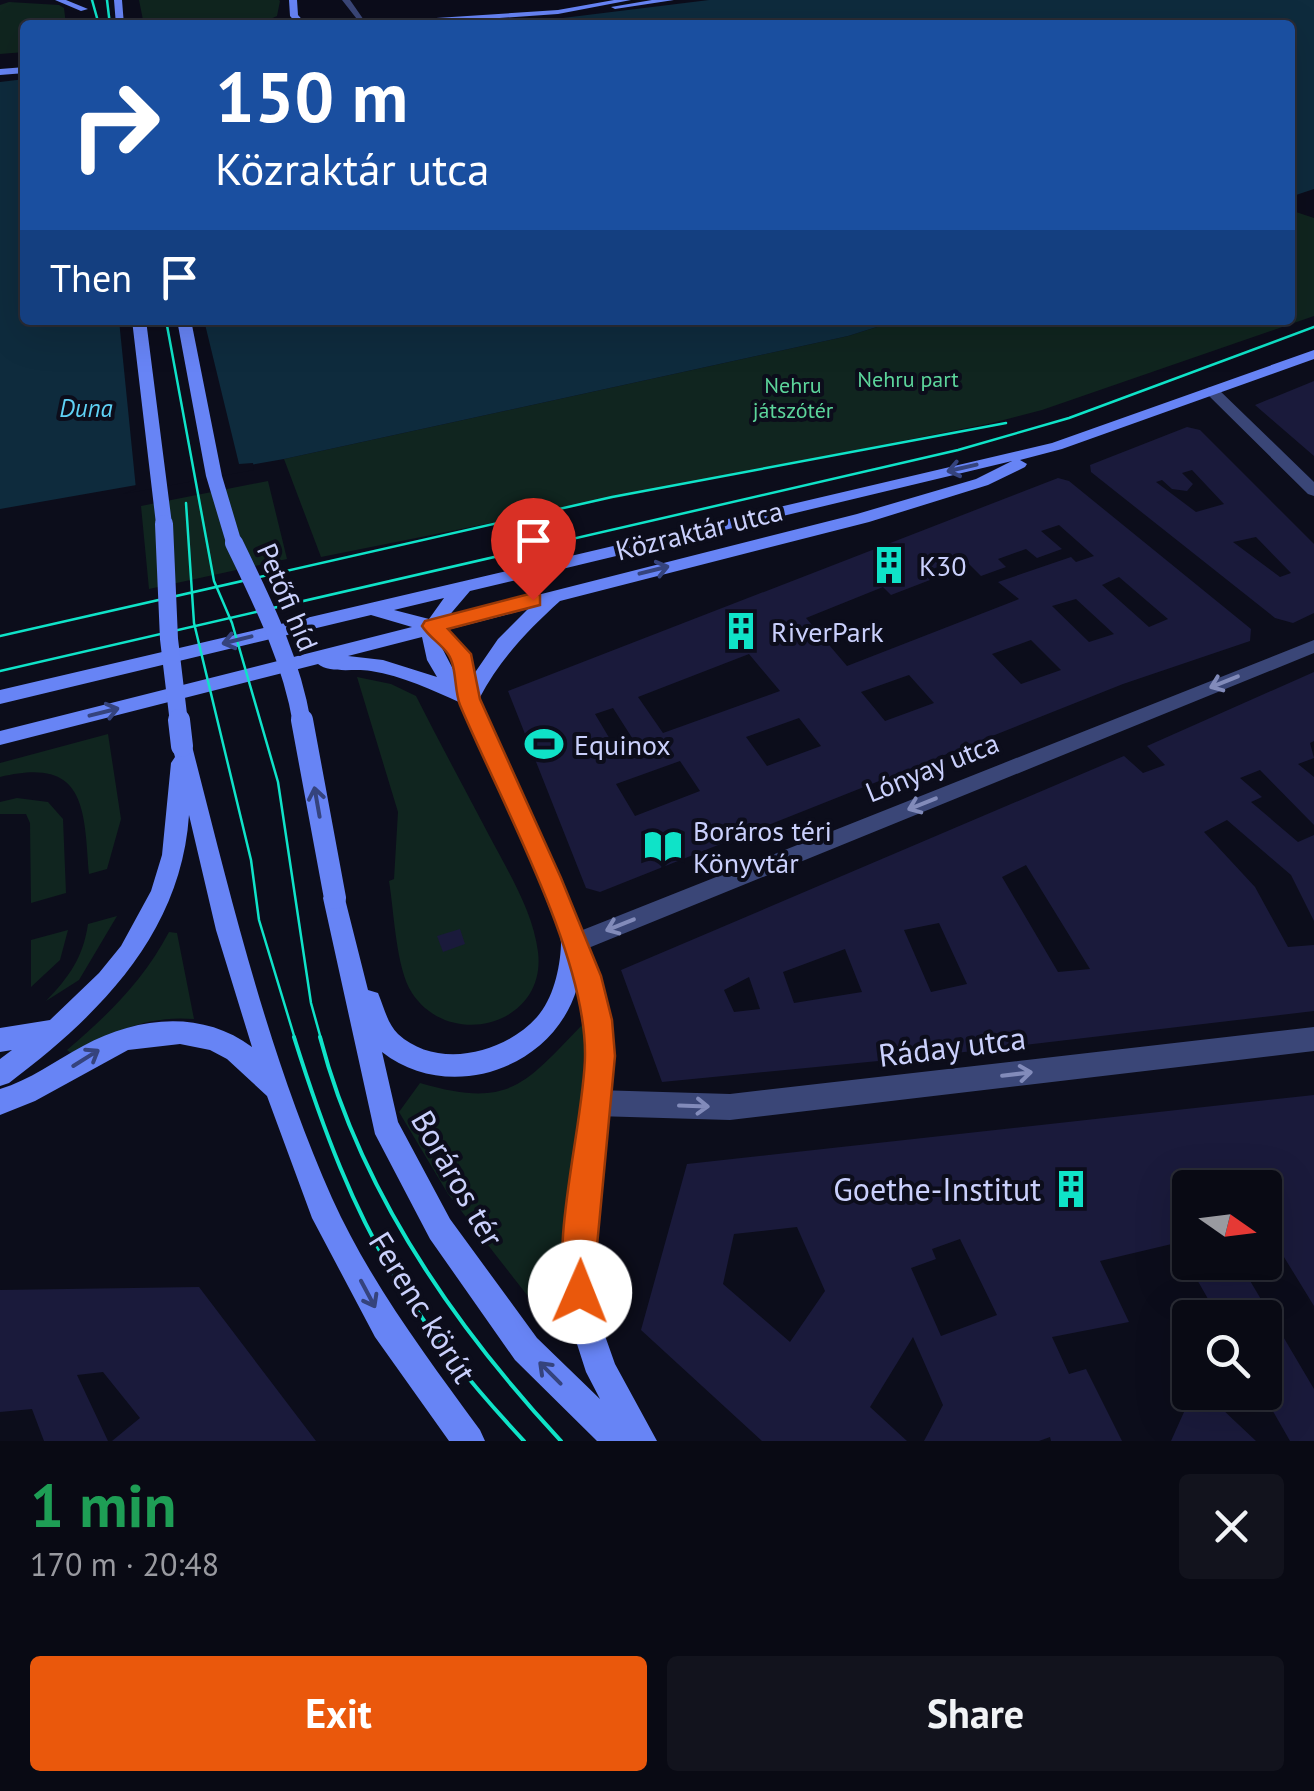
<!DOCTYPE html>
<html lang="en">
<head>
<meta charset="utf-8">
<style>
  :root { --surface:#090a14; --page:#12131d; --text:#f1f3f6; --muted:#999aa0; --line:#292b34; --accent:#ea580c }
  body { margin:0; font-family:"PT Sans",sans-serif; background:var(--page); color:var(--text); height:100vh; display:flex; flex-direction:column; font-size:38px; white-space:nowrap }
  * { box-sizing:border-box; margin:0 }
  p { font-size:32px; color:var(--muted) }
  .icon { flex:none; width:55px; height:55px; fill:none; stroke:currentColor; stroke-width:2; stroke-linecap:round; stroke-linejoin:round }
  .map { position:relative; height:1441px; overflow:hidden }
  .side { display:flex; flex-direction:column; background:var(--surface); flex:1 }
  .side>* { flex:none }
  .top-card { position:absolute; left:20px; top:20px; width:1275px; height:305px; border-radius:10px; box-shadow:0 10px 40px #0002,0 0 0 2px var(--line); background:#1a4fa0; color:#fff; overflow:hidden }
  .needle { width:65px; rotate:104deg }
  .buttons { position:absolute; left:1172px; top:1170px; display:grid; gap:20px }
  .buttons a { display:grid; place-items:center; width:110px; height:110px; border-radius:10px; background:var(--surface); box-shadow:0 10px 40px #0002,0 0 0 2px var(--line); font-size:50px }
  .pin { position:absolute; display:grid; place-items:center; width:85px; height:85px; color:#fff; margin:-102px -42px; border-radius:50% 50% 50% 0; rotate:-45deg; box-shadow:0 0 10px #0007 }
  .pin .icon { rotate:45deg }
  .me { position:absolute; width:110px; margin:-55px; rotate:1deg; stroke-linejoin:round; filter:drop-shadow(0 0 8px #0008) }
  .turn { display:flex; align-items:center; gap:35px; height:210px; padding:0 30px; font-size:45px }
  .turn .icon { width:130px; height:130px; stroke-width:2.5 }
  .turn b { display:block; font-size:70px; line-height:85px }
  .then { display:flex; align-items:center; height:95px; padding:0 30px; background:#0003; gap:20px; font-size:38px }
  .round { display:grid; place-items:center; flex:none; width:105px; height:105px; border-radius:10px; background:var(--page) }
  .head { display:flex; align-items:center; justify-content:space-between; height:170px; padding:0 30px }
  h1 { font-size:60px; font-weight:600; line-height:75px; color:#1e9e55 }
  .action { display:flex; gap:20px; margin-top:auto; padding:20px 30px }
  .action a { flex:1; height:115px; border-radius:10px; background:var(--accent); color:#fff; font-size:40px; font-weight:600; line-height:115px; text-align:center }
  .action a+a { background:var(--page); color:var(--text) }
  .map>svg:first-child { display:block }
</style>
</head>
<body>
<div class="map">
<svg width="1314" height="1441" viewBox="0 0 1314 1441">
  <rect width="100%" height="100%" fill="#0c0d1b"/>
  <!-- green -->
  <path fill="#10251f" d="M139,0H279L280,1L277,16L257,25H144Z
    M9,2L59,5L64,8L66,25H25V52L0,54V5Z
    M1290,210L1314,218V316L1042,410L992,423L321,557L284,459L848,336L899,320H1290Z
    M268,481L287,559L149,589L141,506Z
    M357,677L391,684L416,696C440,744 466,791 491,839C509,873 533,912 538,952C547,1025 450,1051 412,993C396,969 394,911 389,881L394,879L398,812Z
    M108,734L121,819L107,869L89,874C84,808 86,756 0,777V763Z
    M17,798L48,802L63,819L66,893L31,903L30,823L26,814H0V802Z
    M117,916L79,980L46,1001C69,977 83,958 88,924Z
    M68,930L60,960L31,987V940Z
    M169,932L177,933L194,1019C146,1015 113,1033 71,1053L67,1050C109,1014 143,981 169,932Z
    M586,1021L580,1117L563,1225L556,1332L448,1194L399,1112L420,1083C512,1110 525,1083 586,1021Z"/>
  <!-- water -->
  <path fill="#0e2b3d" d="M709,0H1314V189L1290,197V25H505Z
    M25,79V320H899L848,336L284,459L0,509V82Z"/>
  <!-- pier -->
  <path fill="#0c0d1b" d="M119,320H204L239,464L253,463L254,470L123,494L136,489Z"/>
  <!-- building -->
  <path fill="#1a1a3b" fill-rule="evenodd" d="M1314,381V456L1255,405Z
    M1187,427L1200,430L1314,544V613L1293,623L1275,618L1091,472L1090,465ZM1192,470L1224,504L1196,512L1156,482L1162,480L1172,489L1187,491L1193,484L1182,473ZM1256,537L1291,573L1280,577L1233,542Z
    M1058,478L1069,481L1251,629L1250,641L1123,684L600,892L586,888L508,691ZM1059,525L1094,556L1076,562L1071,557L998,582L1019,599L847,666L806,618L883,587L891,595L930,580L923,573L962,557L981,576L1006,567L998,559L1026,549L1037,558L1062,549L1041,531ZM1119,577L1168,619L1149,627L1102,585ZM1076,599L1114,634L1089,642L1052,606ZM1031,640L1061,670L1021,684L992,654ZM749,654L780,691L663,733L638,697ZM909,675L934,703L885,721L861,692ZM613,708L636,744L617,751L595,714ZM799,718L821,746L767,766L746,737ZM680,761L700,791L635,816L616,784Z
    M1314,672V741L1310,743L1314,758L1298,764L1314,777V825L1260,770L1240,778L1262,797L1251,802L1298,842L1314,835V921L1291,875L1227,820L1204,832L1255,887L1288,947L1314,945V1011L930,1056L662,1082L621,970L1124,756L1143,773L1165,765L1147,746ZM1026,865L1090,969L1058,972L1002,877ZM939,923L967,984L931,992L904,930ZM845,949L862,992L794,1003L783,972ZM749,977L760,1009L734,1012L724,990Z
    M460,929L465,944L443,952L437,936Z
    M1314,1095V1306L1265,1226V1188H1190V1262H1239L1314,1389V1441H1290L1262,1392L1265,1318H1219L1176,1243L1100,1261L1129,1322L1052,1337L1069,1374L1086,1369L1122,1441H1051L1050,1437L1039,1441H924L943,1405L913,1337L870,1407L907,1441H762L641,1330L687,1164ZM797,1227L825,1291L790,1342L723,1284L734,1234ZM960,1239L997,1315L941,1336L911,1268L936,1259L932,1249Z
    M199,1287L316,1441H112L140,1418L103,1372L77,1375L108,1441H44L32,1409L0,1412V1290Z
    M1193,1392H1204L1256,1441H1171Z"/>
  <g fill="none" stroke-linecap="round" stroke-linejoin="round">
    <!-- street -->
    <path fill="#3a4677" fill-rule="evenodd" d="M342,0H350L366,23H360Z
      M1212,387L1217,388L1314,482V496L1308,494L1207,394V388Z
      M1314,640V653L581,951L573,954L565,951L561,944L565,937Z
      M1314,1027V1051L730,1120L596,1116L587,1112L583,1103L587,1094L596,1090L730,1094Z"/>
    <!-- secondary -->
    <path fill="#6784f5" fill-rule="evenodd" d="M55,0H66L88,9L81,11Z
      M114,0H122L124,25H116Z
      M289,0H297L298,15L307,25H298L290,16Z
      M614,0H631L558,14L398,25H329L371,19L374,22L558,10Z
      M652,0H674L615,9L611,7Z
      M25,67V73L0,75V69Z
      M132,320H146L172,524L164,529L156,524Z
      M177,320H191L222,476L242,543L240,547H228L226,543L206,476Z
      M1314,350V359L1062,449L1020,460L1027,464L1025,467L988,485L869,522L560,601C527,631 500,659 479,699L560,878L599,976L613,1056L593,1267L598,1316L615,1364L657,1441H597L515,1360L430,1239L375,1134L323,898L327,891L335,888L343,891L368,990L378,993C384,1007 387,1023 398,1034C437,1070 504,1054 537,1017C553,999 560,969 561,945C562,932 551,914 547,902C521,834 490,769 461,703C432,690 403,676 371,671C355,668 330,674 318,664L0,745V731L412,627L371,615L0,704V690L1052,443ZM1012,461L976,479L857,514L447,618L470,591ZM444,598L429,619L394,610ZM528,609L498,639L474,674L469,654L447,630ZM422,637L427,660L437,677L383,660L348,656ZM441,646L451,656L454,671ZM577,988L587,1056L563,1267L568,1316L586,1372L600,1399L537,1338L450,1219L398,1122L382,1052C448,1104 553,1070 577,988Z
      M182,738L189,741L192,746C231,898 268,1054 332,1198C370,1282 426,1356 480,1430L485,1441H449L375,1337L312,1218L267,1096L227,1059L210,1050L180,1044L128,1050L35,1101L0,1115V1089C30,1080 55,1061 83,1046C136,1017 201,1009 252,1047L216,930L189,815C181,934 99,1015 9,1083L0,1086V1059L12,1050L0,1052V1028L50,1020L99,973L121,946L151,891L162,855L171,763L175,757L172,746L175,741Z"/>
    <!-- tram-far1 -->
    <path stroke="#0fe3c8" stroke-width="2.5" d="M92,0L99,25
      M107,0L110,25
      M166,320L214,581L232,623L278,782L311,1003L321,1039
      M186,503L194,623L251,860L259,920L295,1039
      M0,636L612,497L1006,423
      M0,671L958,450L1069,418L1314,327"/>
    <!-- tram -->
    <path stroke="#0fe3c8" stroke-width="4" d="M294,1037C321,1123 354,1215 404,1291C438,1344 481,1395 524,1441
      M320,1037C360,1191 454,1326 561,1441"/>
    <!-- secondary-bridge-far1 -->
    <path stroke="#6784f5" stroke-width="18" d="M164,524L169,639L179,723
      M234,543C262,601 291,658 302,723"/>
    <!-- secondary-bridge -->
    <path stroke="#6784f5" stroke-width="22" d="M179,720L182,746
      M302,720L335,898"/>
  </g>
  <!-- one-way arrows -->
  <defs><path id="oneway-shaft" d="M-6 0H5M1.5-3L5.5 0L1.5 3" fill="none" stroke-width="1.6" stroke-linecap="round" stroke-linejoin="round" transform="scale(2.5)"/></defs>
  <g stroke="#35437d">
    <use href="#oneway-shaft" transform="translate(962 468) rotate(167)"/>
    <use href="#oneway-shaft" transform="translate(654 570) rotate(-14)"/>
    <use href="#oneway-shaft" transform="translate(237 640) rotate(166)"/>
    <use href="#oneway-shaft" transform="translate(104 712) rotate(-14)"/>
    <use href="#oneway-shaft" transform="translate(317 802) rotate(-100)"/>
    <use href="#oneway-shaft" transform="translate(86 1058) rotate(-32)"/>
    <use href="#oneway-shaft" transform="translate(368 1294) rotate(62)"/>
    <use href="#oneway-shaft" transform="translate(550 1373) rotate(-135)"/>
  </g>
  <g stroke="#828bba">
    <use href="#oneway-shaft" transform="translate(1224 682) rotate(158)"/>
    <use href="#oneway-shaft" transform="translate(922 804) rotate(158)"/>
    <use href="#oneway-shaft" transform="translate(620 925) rotate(158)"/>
    <use href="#oneway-shaft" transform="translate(1017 1074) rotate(-7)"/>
    <use href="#oneway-shaft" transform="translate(694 1106) rotate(2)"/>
  </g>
  <!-- route -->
  <path fill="#ea580c" stroke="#983908" stroke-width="2.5" d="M533,593L540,595V605L448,629L471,654L480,699L561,878L601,976L612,1020L615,1056L595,1267L597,1292L592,1303L580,1308L569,1303C547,1253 585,1117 585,1055C586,954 500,800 460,705C454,690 457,667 448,654C441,644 429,637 422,626L425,621Z"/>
  <!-- icons -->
  <defs>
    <g id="building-bare" transform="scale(3)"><path d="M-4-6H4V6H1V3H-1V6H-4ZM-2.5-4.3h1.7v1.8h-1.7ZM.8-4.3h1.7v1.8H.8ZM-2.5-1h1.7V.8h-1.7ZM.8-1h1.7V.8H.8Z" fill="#0fe3c8" stroke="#0c0d1b" stroke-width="2.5" paint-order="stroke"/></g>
    <g id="stadium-bare" transform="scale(3)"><path d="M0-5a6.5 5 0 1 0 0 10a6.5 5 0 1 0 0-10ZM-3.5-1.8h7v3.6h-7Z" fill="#0fe3c8" stroke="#0c0d1b" stroke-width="2.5" paint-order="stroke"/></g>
    <g id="library-bare" transform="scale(3)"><path d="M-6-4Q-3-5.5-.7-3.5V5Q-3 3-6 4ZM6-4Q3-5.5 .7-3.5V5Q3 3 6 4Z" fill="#0fe3c8" stroke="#0c0d1b" stroke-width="2.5" paint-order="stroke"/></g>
  </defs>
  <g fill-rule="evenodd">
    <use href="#building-bare" x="889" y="565"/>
    <use href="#building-bare" x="741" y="631"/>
    <use href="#stadium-bare" x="544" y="744"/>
    <use href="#library-bare" x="663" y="846"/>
    <use href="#building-bare" x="1071" y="1189"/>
  </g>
  <g text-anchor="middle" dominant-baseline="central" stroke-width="8" stroke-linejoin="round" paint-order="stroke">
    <!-- far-park labels -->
    <g font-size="22" fill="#5cd59b" stroke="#0c0d1b">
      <text x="908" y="379">Nehru part</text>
      <text x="793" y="385">Nehru<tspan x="793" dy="25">játszótér</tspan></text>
    </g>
    <!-- far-water labels -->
    <g font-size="25" font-style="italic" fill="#5fd1f5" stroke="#0c0d1b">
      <text x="86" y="408">Duna</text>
    </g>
    <!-- street labels -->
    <g font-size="28" fill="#cad0fc" stroke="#0c0d1b">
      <text transform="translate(699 530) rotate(-14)">Közraktár utca</text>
      <text transform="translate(288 597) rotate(67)">Petőfi híd</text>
      <text transform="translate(932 767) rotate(-22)">Lónyay utca</text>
    </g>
    <!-- poi labels -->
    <g font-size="28" fill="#cad0fc" stroke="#0c0d1b" text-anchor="start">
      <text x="919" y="565">K30</text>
      <text x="771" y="631">RiverPark</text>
      <text x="574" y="744">Equinox</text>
      <text x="693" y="830">Boráros téri<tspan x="693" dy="32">Könyvtár</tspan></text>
    </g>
    <!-- near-street labels -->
    <g font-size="32" fill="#cad0fc" stroke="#0c0d1b">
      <text transform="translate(952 1046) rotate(-7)">Ráday utca</text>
      <text transform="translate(458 1178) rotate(60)">Boráros tér</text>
      <text transform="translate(423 1307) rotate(58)">Ferenc körút</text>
    </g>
    <!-- near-poi labels -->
    <g font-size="32" fill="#cad0fc" stroke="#0c0d1b" text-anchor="end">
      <text x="1041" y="1189">Goethe-Institut</text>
    </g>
  </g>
</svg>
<div class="buttons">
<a><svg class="needle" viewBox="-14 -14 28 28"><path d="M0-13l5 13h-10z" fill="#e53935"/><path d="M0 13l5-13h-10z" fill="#999aa0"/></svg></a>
<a><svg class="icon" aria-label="search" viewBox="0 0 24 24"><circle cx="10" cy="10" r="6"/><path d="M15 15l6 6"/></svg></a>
</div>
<div class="pin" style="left:533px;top:600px;background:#d93025"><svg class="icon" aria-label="arrive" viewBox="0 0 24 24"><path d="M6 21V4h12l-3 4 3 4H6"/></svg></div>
<svg class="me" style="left:580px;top:1292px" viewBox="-20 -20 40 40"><circle r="19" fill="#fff"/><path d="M0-13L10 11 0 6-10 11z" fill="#ea580c"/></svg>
<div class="top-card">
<div class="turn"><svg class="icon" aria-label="right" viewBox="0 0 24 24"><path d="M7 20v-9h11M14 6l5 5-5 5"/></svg><div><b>150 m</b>Közraktár utca</div></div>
<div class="then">Then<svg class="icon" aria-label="arrive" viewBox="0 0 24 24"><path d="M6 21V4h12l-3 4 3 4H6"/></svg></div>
</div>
</div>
<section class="side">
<div class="head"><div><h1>1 min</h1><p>170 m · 20:48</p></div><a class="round"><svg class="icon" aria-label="close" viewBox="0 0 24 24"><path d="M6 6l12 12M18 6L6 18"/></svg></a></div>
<div class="action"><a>Exit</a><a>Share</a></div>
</section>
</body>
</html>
